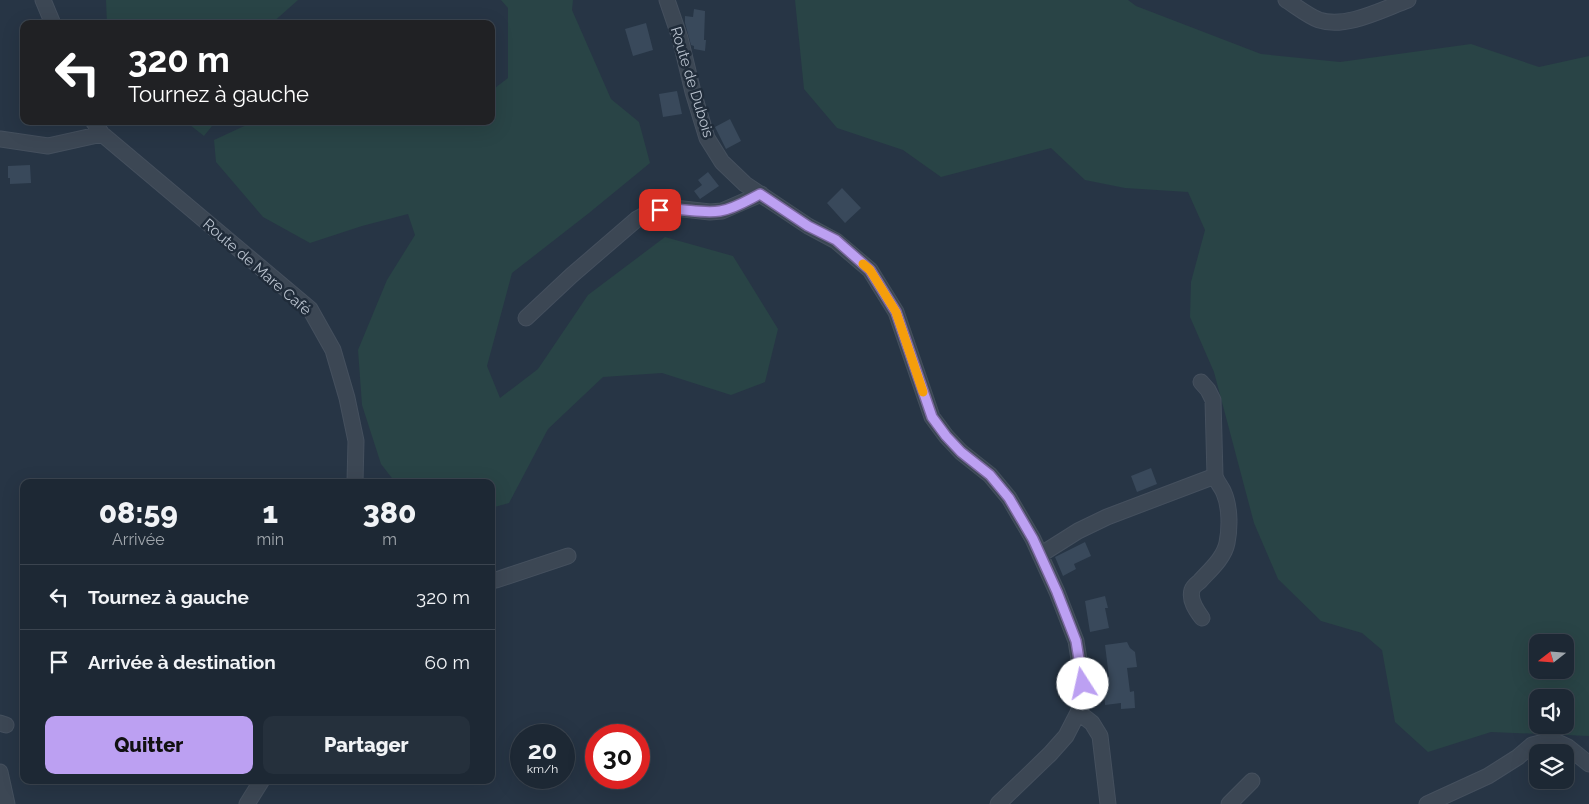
<!DOCTYPE html>
<html lang="fr">
<head>
<meta charset="utf-8">
<style>
  :root { --surface:#1d2834; --page:#25303c; --text:#f1f3f6; --muted:#a0a6ac; --line:#3b444f; --accent:#bca0f2 }
  body { margin:0; font-family:Raleway,sans-serif; background:var(--page); color:var(--text); height:100vh; display:flex; flex-direction:column; font-size:19px; white-space:nowrap }
  * { box-sizing:border-box; margin:0 }
  p { font-size:16px; color:var(--muted) }
  .icon { flex:none; width:28px; height:28px; fill:none; stroke:currentColor; stroke-width:2; stroke-linecap:round; stroke-linejoin:round }
  .map { position:relative; flex:1; overflow:hidden }
  .panel { position:absolute; left:20px; top:479px; width:475px; height:305px; display:flex; flex-direction:column; background:var(--surface); border-radius:10px; box-shadow:0 5px 20px #0002,0 0 0 1px var(--line) }
  .panel>* { flex:none }
  .guide { position:absolute; left:20px; top:20px; width:475px; height:105px; border-radius:10px; box-shadow:0 5px 20px #0002,0 0 0 1px var(--line); background:#202124; color:#fff; overflow:hidden }
  .needle { width:32px; rotate:253deg }
  .fabs { position:absolute; left:1529px; top:634px; display:grid; gap:10px }
  .fabs a { display:grid; place-items:center; width:45px; height:45px; border-radius:10px; background:var(--surface); box-shadow:0 5px 20px #0002,0 0 0 1px var(--line); font-size:25px }
  .speed { position:absolute; left:510px; top:724px; display:flex; gap:10px; font-size:25px; font-weight:700; text-align:center }
  .speed>* { display:grid; place-content:center; width:65px; height:65px; border-radius:50%; background:var(--surface); box-shadow:0 5px 20px #0002,0 0 0 1px var(--line); line-height:1 }
  .speed small { font-size:12px; font-weight:400 }
  .speed .limit { border:8px solid #d22; background:#fff; color:#111 }
  .pin { position:absolute; display:grid; place-items:center; width:42px; height:42px; color:#fff; margin:-21px; border-radius:10px; box-shadow:0 2px 8px #0006 }
  .me { position:absolute; width:55px; margin:-28px; rotate:350deg; stroke-linejoin:round; filter:drop-shadow(0 0 4px #0008) }
  .turn { display:flex; align-items:center; gap:18px; height:105px; padding:0 25px; font-size:22px }
  .turn .icon { width:65px; height:65px; stroke-width:2.5 }
  .turn b { display:block; font-size:35px; line-height:42px }
  .eta { display:flex; justify-content:space-evenly; align-items:center; height:85px; text-align:center }
  .eta b { font-size:30px; font-weight:800; line-height:35px }
  .action { display:flex; gap:10px; margin-top:auto; padding:10px 25px }
  .action a { flex:1; height:58px; border-radius:10px; background:var(--accent); color:#111; font-size:20px; font-weight:800; line-height:58px; text-align:center }
  .action a+a { background:var(--page); color:var(--text) }
  ul { padding:0; list-style:none }
  li { display:flex; align-items:center; gap:15px; height:65px; padding:0 25px; border-top:1px solid var(--line) }
  li div { flex:1 }
  li b { display:block; font-size:19px }
  li em { font-style:normal }
  .map>svg:first-child { display:block }
</style>
</head>
<body>
<div class="map">
<svg width="1589" height="804" viewBox="0 0 1589 804">
  <rect width="100%" height="100%" fill="#273545"/>
  <!-- green -->
  <path fill="#294446" fill-rule="evenodd" d="M106,0H298L271,24H107Z
    M501,0H573L572,10L611,99L639,122L650,163L589,213L512,273L487,366L500,398L538,369L588,295L665,237L733,256L778,329L765,382L731,395L662,373L603,377L548,429L509,503L491,508V482H395L381,464L362,405L358,350L387,280L415,235L408,214L362,226L310,243L263,217L216,162L214,140L255,121H491V91L508,78V8Z
    M795,0H1128L1136,6L1261,54L1340,62L1471,44L1539,67L1589,56V736L1491,732L1428,752L1395,722L1382,650L1362,633L1321,621L1278,579L1254,523L1214,372L1190,317L1191,282L1205,230L1188,192L1125,188L1085,180L1051,148L941,177L903,150L837,128L804,89ZM1538,642H1565V670H1538ZM1538,698H1565V725H1538Z
    M185,121H216L204,136Z"/>
  <!-- building -->
  <path fill="#39495b" d="M694,9L705,11L704,40H706L705,51L694,49V46L691,45L685,23V16L693,17Z
    M646,23L653,50L633,56L625,29Z
    M677,91L682,114L663,117L659,94Z
    M730,119L741,141L726,149L715,127Z
    M30,165L31,183L10,184V178H8V166Z
    M708,172L719,186L700,199L694,191L702,185L698,180Z
    M842,188L861,208L845,223L827,203Z
    M1151,468L1157,484L1137,492L1131,476Z
    M1085,542L1091,556L1074,564L1076,569L1063,576L1055,557Z
    M1105,596L1108,608H1105L1109,628L1090,632L1085,601Z
    M1127,642L1130,648L1135,652L1137,667L1127,668L1130,692L1134,691L1135,708L1121,709V703L1105,705L1103,677H1109L1105,645Z"/>
  <g fill="none" stroke-linecap="round" stroke-linejoin="round">
    <!-- minor casing -->
    <g stroke="#45505e" stroke-width="17">
      <path id="minor" d="M43,0L53,24
        M667,0L680,38L693,92L707,138L722,162L745,184L808,226L836,241L870,270L896,312L932,417L946,436L961,452L990,475L1009,498L1033,539L1057,592L1076,641L1083,684L1082,705L1066,736L1050,754L998,804
        M1286,0C1296,6 1308,16 1319,20C1346,29 1383,9 1408,0
        M93,121L102,134L310,309L333,350L347,398L356,441L355,482
        M0,139L48,146L102,134
        M526,318L572,275L637,219L650,212L674,208L710,212L722,211L761,194
        M1201,382L1208,390L1213,400L1215,476C1217,483 1222,487 1224,493C1230,507 1230,528 1227,543C1224,558 1210,570 1200,581C1198,583 1193,586 1192,590C1189,600 1196,610 1202,618
        M1040,555L1078,531L1107,517L1215,476
        M491,581L496,580L568,556
        M1078,712L1092,723L1100,736L1108,804
        M0,723L6,725
        M0,772L7,804
        M247,804L262,780
        M1229,804L1252,781
        M1427,804L1488,776L1518,757L1532,745L1544,742L1555,741L1568,747L1589,764"/>
    </g>
    <!-- minor -->
    <use href="#minor" stroke="#3c4754" stroke-width="15"/>
  </g>
  <g fill="none" stroke-linecap="round" stroke-linejoin="round">
    <!-- route casing -->
    <g stroke="#7a689d" stroke-width="12">
      <path id="route" d="M660,210C680,207 700,214 720,211C734,209 748,200 760,194L808,226L836,240L870,270L896,312L932,417L946,436L961,452L990,475L1009,498L1033,539L1057,592L1076,641L1083,684"/>
    </g>
    <!-- route -->
    <use href="#route" stroke="#bca0f2" stroke-width="9"/>
    <!-- slow -->
    <path stroke="#f59e0b" stroke-width="9" d="M863,264L870,270L896,312L923,392"/>
  </g>
  <g text-anchor="middle" dominant-baseline="central" stroke-width="5" stroke-linejoin="round" paint-order="stroke">
    <!-- street labels -->
    <g font-size="15" fill="#b9c2ce" stroke="#202c3a">
      <text transform="translate(692 82) rotate(73)">Route de Dubois</text>
      <text transform="translate(257 267) rotate(41)">Route de Mare Café</text>
    </g>
  </g>
</svg>
<div class="fabs">
<a><svg class="needle" viewBox="-14 -14 28 28"><path d="M0-13l5 13h-10z" fill="#e53935"/><path d="M0 13l5-13h-10z" fill="#a0a6ac"/></svg></a>
<a><svg class="icon" aria-label="sound" viewBox="0 0 24 24"><path d="M4 9h4l5-4v14l-5-4H4zM17 9q2 3 0 6"/></svg></a>
<a><svg class="icon" aria-label="layers" viewBox="0 0 24 24"><path d="M12 4l9 5-9 5-9-5zM3 14l9 5 9-5"/></svg></a>
</div>
<div class="speed"><div>20<small>km/h</small></div><div class="limit">30</div></div>
<div class="pin" style="left:660px;top:210px;background:#d93025"><svg class="icon" aria-label="arrive" viewBox="0 0 24 24"><path d="M6 21V4h12l-3 4 3 4H6"/></svg></div>
<svg class="me" style="left:1083px;top:684px" viewBox="-20 -20 40 40"><circle r="19" fill="#fff"/><path d="M0-13L10 11 0 6-10 11z" fill="#bca0f2"/></svg>
<div class="guide">
<div class="turn"><svg class="icon" aria-label="left" viewBox="0 0 24 24"><path d="M17 20v-9H6M10 6l-5 5 5 5"/></svg><div><b>320 m</b>Tournez à gauche</div></div>
</div>
<section class="panel">
<div class="eta">
<div><b>08:59</b><p>Arrivée</p></div>
<div><b>1</b><p>min</p></div>
<div><b>380</b><p>m</p></div>
</div>
<ul>
<li><svg class="icon" aria-label="left" viewBox="0 0 24 24"><path d="M17 20v-9H6M10 6l-5 5 5 5"/></svg><div><b>Tournez à gauche</b></div><em>320 m</em></li>
<li><svg class="icon" aria-label="arrive" viewBox="0 0 24 24"><path d="M6 21V4h12l-3 4 3 4H6"/></svg><div><b>Arrivée à destination</b></div><em>60 m</em></li>
</ul>
<div class="action"><a>Quitter</a><a>Partager</a></div>
</section>
</div>
</body>
</html>
